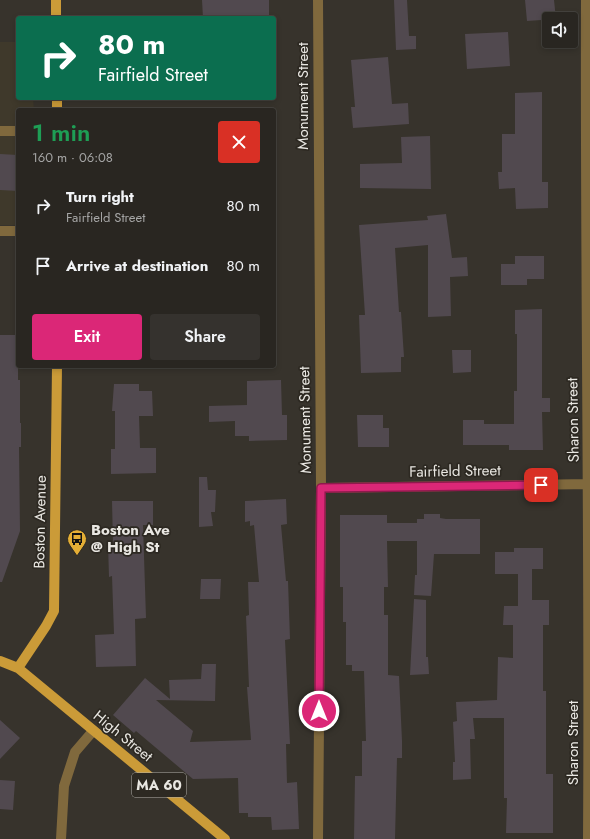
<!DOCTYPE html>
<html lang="en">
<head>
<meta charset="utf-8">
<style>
  :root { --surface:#292621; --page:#35322e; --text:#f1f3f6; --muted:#a5a5a5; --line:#45433f; --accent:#db2777 }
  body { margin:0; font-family:Jost,sans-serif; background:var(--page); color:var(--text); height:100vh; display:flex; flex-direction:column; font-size:15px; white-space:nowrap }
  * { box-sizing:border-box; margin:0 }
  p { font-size:13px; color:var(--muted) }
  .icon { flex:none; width:22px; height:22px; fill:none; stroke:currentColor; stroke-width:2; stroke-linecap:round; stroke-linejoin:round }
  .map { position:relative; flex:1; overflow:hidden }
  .sheet { position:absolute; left:16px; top:108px; width:260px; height:260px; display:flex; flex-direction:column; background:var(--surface); border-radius:4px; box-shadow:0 2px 6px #0003,0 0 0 1px var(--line) }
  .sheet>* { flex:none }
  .guide { position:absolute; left:16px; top:16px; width:260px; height:84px; border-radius:4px; box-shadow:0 2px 6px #0003,0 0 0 1px var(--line); background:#0b6e4f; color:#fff; overflow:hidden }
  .tools { position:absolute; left:542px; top:12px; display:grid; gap:8px }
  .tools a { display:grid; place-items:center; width:36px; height:36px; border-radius:4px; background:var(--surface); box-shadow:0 2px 6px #0003,0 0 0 1px var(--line); font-size:20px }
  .pin { position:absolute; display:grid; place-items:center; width:34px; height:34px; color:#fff; margin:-17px; border-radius:8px; box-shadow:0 2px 6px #0006 }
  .me { position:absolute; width:44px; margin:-22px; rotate:0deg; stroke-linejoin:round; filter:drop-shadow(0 0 3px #0008) }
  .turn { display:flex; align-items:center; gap:14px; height:84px; padding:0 16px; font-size:18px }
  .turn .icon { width:52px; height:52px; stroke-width:2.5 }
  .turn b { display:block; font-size:28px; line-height:34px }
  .round { display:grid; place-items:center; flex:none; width:42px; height:42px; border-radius:4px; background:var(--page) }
  .headline { display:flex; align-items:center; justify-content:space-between; height:68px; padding:0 16px }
  h1 { font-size:24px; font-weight:600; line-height:30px; color:#1e9e55 }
  .button { display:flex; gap:8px; margin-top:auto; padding:8px 16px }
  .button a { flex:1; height:46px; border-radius:4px; background:var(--accent); color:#fff; font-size:16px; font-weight:600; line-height:46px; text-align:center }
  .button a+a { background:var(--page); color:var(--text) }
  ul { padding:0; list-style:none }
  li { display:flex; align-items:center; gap:12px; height:60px; padding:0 16px }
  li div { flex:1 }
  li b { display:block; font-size:15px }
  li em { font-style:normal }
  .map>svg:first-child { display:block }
</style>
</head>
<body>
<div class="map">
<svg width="590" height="839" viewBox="0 0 590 839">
  <rect width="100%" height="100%" fill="#37332c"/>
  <!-- built -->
  <path fill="#3f392b" d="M0,42H18V98H33L34,110H18V225H0Z"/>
  <!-- building -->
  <path fill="#51494f" d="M202,0H269V18H203Z
    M394,0H407L409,36H416V49L396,50Z
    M525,0H554L556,19L527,21Z
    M508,32L510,66L467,69L465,34Z
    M388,57L392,104L408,103L409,124L353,128L351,107H355L351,60Z
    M542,92V182H548V208L516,209L515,188L499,189L498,172H502V134H515V93Z
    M430,136L431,189L360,188V164L402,163L401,137Z
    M0,154L18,155V191L0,190Z
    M446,214L452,258L467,257L468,276L450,277L451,316L428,317V245L395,248L399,312H401L404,357H401V372L361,373L359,315H365L359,225L428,220L427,216Z
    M515,256H544V279H527V285H501V264H515Z
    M542,309V398H550V412H542L543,450H509V445H463V420H484V424H514V391H517V334H515V310Z
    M0,335H18V380H20V423H21V447H19L20,531L2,582H0Z
    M452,350H471V372L453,373Z
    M281,380L282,415H287V440L249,441V436H235V421L209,422V406L247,405V381Z
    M114,384H139V391H152L153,416H139L140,448H156V473L111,474V449H115V411H112Z
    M357,415H383V428H389V447H358Z
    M199,477H207L208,490H216L215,512H211L213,526L199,527Z
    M286,499L287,524L281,525L286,581H288L290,639L285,640L290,744H286L287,783L297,782L299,829L272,830L271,817H248V813H239L238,778L193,779L136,731L134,733L113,715L145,678L170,699L169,680L201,679L202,664H216L215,701L156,700L193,731L190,742L251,740L247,687H249L246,616L249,615L248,582H259L254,525L250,526V521L245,522V501Z
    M112,501H153V525H143L146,618L135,619L136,666L96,667L95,635L114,634L112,576L109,577L108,544H113Z
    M424,514H440V518L446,519H480V554H434L431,596L414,595L415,575H417V541H387L388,587H384V615H388V675L399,676L402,741V758H397L395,839H354L355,776H362V741H366L364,671H352V665H346V622H343V587H340V515H387V523H417V519H424Z
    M514,548H543V569H532V600H549V625H543V691H546V774H553V833H506L507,798H504V718H473L475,739H470L471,779L453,780V762H455L453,722L457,721L456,702L497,700L498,657L513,658V625H503L504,606H518V574H495V552H514Z
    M201,579H221L220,599H200Z
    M414,599L426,600V657H428L429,674L410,675Z
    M0,720L20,738L0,759Z
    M0,780L15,781L13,810L0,809Z"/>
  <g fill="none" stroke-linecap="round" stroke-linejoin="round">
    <!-- minor -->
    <path stroke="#80693d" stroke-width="10" d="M318,0L321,488L318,839
      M586,0C585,280 590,559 588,839
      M0,131H18
      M0,231H18
      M321,488L590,484
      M61,839L64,786L75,752L93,731"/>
    <!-- major -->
    <path stroke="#cb9b38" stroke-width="10" d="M56,0V18
      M57,98V110
      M0,661L18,668L225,839
      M18,668L46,626L54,611L57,366"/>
  </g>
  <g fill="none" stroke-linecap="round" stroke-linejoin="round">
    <!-- route casing -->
    <g stroke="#8e194d" stroke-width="10">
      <path id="route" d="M319,711L321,488L541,485"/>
    </g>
    <!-- route -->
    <use href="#route" stroke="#db2777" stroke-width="7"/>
  </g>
  <!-- icons -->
  <defs>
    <g id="bus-pin" transform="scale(1)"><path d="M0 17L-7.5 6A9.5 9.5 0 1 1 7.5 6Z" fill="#e4ae35" stroke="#2d2922"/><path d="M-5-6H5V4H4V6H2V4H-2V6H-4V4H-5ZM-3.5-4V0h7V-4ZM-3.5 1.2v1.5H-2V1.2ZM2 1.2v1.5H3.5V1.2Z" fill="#111"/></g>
  </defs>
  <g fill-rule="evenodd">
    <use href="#bus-pin" x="77" y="539"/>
  </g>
  <g text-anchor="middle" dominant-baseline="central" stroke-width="3.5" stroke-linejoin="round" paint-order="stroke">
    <!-- shield labels -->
    <rect fill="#2d2922" stroke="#b1aea8" stroke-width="1" x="132" y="773" width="54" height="24" rx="3"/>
    <g font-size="14" font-weight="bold" fill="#e9e7e2">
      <text x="159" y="785">MA 60</text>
    </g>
    <!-- street labels -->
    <g font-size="15" fill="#e9e7e2" stroke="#2d2922">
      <text transform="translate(303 96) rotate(-90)">Monument Street</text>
      <text transform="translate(305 420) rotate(-91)">Monument Street</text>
      <text transform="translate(573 420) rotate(-91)">Sharon Street</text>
      <text transform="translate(455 471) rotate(-1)">Fairfield Street</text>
      <text transform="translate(40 522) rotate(-89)">Boston Avenue</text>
      <text transform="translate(123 736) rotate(39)">High Street</text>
      <text transform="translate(573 743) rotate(-90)">Sharon Street</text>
    </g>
    <!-- poi labels -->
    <g font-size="15" font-weight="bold" fill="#e9e7e2" stroke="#2d2922" text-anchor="start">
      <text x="91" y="530">Boston Ave<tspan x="91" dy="17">@ High St</tspan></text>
    </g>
  </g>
</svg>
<div class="tools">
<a><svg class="icon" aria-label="sound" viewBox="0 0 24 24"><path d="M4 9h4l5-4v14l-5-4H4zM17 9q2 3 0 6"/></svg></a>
</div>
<div class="pin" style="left:541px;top:485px;background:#d93025"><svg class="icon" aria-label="arrive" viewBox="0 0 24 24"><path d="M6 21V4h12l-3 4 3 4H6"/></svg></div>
<svg class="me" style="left:319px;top:711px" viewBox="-20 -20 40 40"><circle r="17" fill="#db2777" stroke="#fff" stroke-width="3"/><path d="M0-11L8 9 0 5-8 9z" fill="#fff"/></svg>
<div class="guide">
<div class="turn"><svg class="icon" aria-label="right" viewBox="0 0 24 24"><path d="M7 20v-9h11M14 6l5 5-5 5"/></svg><div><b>80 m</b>Fairfield Street</div></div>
</div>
<section class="sheet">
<div class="headline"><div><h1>1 min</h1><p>160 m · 06:08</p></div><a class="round" style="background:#d93025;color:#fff"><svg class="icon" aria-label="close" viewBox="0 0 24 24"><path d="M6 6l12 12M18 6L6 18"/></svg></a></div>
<ul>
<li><svg class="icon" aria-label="right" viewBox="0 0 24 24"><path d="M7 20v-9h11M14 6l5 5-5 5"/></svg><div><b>Turn right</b><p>Fairfield Street</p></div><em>80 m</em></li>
<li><svg class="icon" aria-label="arrive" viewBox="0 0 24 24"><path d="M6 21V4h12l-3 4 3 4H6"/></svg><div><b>Arrive at destination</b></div><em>80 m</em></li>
</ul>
<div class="button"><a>Exit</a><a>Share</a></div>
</section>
</div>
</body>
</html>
